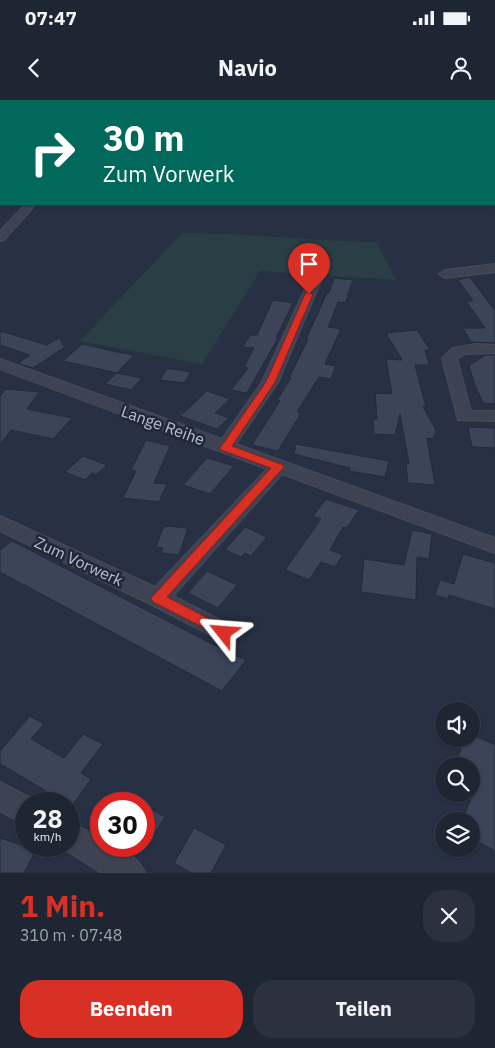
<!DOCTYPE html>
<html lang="de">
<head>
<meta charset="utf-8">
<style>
  :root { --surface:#1e2533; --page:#2b313f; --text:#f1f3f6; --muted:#a1a5ac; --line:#3c424e; --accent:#d93025 }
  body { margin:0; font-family:"IBM Plex Sans",sans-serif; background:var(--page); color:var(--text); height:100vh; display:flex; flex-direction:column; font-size:19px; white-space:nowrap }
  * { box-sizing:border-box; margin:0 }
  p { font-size:16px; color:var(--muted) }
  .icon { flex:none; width:28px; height:28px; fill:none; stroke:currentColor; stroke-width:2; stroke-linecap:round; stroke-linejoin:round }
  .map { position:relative; height:773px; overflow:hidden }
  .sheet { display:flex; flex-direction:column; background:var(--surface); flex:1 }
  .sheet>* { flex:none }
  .hud { position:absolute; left:0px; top:0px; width:495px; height:105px; box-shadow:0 1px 4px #0004,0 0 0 1px var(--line); background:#00695c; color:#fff; overflow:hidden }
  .buttons { position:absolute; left:435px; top:602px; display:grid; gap:10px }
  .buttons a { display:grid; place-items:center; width:45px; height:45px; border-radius:50%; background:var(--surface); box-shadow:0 1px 4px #0004,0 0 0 1px var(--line); font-size:25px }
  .speed { position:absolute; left:15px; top:692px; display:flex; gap:10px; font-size:25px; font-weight:700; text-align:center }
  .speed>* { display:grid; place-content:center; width:65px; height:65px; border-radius:50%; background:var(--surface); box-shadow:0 1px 4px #0004,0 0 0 1px var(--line); line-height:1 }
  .speed small { font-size:12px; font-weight:400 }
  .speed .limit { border:8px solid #d22; background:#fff; color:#111 }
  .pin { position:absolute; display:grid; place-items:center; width:42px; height:42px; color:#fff; margin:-51px -21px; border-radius:50% 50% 50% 0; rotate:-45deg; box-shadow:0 0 5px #0007 }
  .pin .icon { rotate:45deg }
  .me { position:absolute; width:55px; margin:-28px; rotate:298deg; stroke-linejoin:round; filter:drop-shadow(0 0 4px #0008) }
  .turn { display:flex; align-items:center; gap:18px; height:105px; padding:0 20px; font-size:22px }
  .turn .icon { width:65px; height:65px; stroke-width:2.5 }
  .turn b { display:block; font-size:35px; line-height:42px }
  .round { display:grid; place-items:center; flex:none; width:52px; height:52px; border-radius:20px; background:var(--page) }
  .summary { display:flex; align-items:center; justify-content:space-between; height:85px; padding:0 20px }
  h1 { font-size:30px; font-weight:700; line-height:38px; color:var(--accent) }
  .cta { display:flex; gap:10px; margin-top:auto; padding:10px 20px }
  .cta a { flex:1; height:58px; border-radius:20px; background:var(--accent); color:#fff; font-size:20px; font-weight:700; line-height:58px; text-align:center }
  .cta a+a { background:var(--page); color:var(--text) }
  .status { display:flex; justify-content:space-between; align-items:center; height:35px; padding:0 25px; background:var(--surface); direction:ltr }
  .status svg { height:14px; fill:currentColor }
  header { display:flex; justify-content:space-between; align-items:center; height:65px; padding:0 20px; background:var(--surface); font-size:22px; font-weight:700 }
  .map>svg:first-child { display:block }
</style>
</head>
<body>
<div class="status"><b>07:47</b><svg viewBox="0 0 49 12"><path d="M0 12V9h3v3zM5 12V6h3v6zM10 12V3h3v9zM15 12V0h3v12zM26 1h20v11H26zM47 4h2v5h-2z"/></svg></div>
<header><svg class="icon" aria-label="back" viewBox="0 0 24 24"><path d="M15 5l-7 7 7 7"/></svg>Navio<svg class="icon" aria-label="person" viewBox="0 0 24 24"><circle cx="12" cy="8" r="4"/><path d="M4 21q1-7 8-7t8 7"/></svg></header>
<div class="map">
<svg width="495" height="773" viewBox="0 0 495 773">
  <rect width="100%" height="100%" fill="#283144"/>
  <!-- green -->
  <path fill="#2a3e45" d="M495,0V46L494,1H337Z
    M182,133C247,133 311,141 376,142L396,180L260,171L202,264L80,241Z"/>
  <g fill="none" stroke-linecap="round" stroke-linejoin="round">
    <!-- stream -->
    <path stroke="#1b2642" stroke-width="2" d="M442,0L446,1"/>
  </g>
  <!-- building -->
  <path fill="#3b4459" stroke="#232a3b" d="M470,177L495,211V243L471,242L463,228H485L466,201H473L458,180Z
    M334,178L353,180L345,203L338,202L328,227L341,229L325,264L336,266L331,279L319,277L297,312L301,313L278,351L252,345L280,301L277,300L291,278H289L308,239H306L327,193H329Z
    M273,200L293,203L276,238H278L247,293L231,290L248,268L244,267L254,248L243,247L250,235H257Z
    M417,230L430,250H425L429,265H415L426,307H423L436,330L433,339L427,338L435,385L408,383L406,364H409L400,314L395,335L374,334L373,319H377L375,293L392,294L386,259L402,260L386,233Z
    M0,231L47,245L59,238L65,247L33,268L18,263L30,255L0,245Z
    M82,244L117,252L134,255L117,273L63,261Z
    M485,255H495V304L483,303L475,285L469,266Z
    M167,268L191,272L184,283L160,280Z
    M117,273L142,278L131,290L105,284Z
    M6,289L39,292L27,309L72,318L53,339L11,330L0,345V296Z
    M207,291L230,299L215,313L229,318L217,329L180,316Z
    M468,327L495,328V348L472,347Z
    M146,340L170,346L154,383L167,384L159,402L123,398L136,371L131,370Z
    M296,344L389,361L385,377L349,371L350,368L294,354Z
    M83,356L107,365L96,375L92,373L85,380L65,372Z
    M207,358L234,366L210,394L183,385Z
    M326,399L359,410L347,428L343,427L330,450L343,455L335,467L321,462L309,480L285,470L321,419L313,416Z
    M164,426L188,428L179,455L161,453L163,448L156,447Z
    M245,427L267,437L251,456L245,453L241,457L225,450Z
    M412,430L432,434L429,459L417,457L416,500L361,492L364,459L404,465Z
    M12,441L214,545L246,560L222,591L0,472V450Z
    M463,454L495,463V509L449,495L448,499L435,495L440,480L454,484Z
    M207,471L237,485L218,508L188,493Z
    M30,616L44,624L31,639L64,658L83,634L103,644L81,673L91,679L72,706L0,664V651Z
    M471,634L495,645V751L471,738V721H462L479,678L471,674V666H454L461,649L440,639H471Z
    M144,705L165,717L144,750Z
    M194,728L226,745L211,773H192L174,763Z
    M0,738L36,750L24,773H0Z"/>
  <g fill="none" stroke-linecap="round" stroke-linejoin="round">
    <!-- minor casing -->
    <g stroke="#464c5d" stroke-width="2">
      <path id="minor" d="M327,0H336L337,1H328Z
        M0,60L1,61V67L0,66Z
        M494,81H495V87H494Z
        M26,104H36L4,140L0,141V131Z
        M495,164V172L445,178L439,174L445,170Z
        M317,172L323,176L278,282L236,344L495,438V453L282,374L173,496L232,526L236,533L232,540L224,542L150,504L0,431V416L155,487L267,369L0,269V259L222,339L262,282L311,176Z
        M476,244L495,245V253L466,254L457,259L471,311H495V321L458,320L442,258L453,248Z
        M0,682L36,701L37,704H26V725L0,711Z
        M69,721L101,739V746C119,746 138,756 145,773H102L59,746H69Z"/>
    </g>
    <!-- minor -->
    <use href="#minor" fill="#3d4353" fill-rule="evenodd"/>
    <!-- rail -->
    <path stroke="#5f677a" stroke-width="2" stroke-dasharray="2 2" stroke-linecap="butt" d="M328,1L333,0"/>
  </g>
  <!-- route -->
  <path fill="#d93025" stroke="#8d1f18" d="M306,192L313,194L275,282L232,346L283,365L284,367L167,497L229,529L231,533L229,537L224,538L153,502L151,498L271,368L221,350L220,348L266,282Z"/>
  <g text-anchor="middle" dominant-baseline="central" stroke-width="5" stroke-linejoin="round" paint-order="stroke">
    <!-- street labels -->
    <g font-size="16" fill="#babfcd" stroke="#212839">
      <text transform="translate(163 325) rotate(20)">Lange Reihe</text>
      <text transform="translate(79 461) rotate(25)">Zum Vorwerk</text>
    </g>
  </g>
</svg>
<div class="buttons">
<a><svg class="icon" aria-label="sound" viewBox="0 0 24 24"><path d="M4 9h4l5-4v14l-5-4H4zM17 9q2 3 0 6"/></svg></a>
<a><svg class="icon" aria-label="search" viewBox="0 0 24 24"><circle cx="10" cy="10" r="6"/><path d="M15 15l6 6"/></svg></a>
<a><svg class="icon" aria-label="layers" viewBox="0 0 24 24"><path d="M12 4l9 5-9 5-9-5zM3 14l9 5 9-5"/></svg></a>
</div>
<div class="speed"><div>28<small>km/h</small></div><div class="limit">30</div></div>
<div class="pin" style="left:309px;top:194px;background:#d93025"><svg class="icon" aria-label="arrive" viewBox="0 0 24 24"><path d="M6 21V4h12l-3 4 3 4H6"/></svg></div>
<svg class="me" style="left:224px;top:533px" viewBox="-20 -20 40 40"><path d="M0-17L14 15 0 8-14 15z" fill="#d93025" stroke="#fff" stroke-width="4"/></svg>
<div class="hud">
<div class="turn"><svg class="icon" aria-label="right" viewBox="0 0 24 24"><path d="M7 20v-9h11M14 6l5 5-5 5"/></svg><div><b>30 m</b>Zum Vorwerk</div></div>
</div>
</div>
<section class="sheet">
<div class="summary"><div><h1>1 Min.</h1><p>310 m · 07:48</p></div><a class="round"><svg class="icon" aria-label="close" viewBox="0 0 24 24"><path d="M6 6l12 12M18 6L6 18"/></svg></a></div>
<div class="cta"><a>Beenden</a><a>Teilen</a></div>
</section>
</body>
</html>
